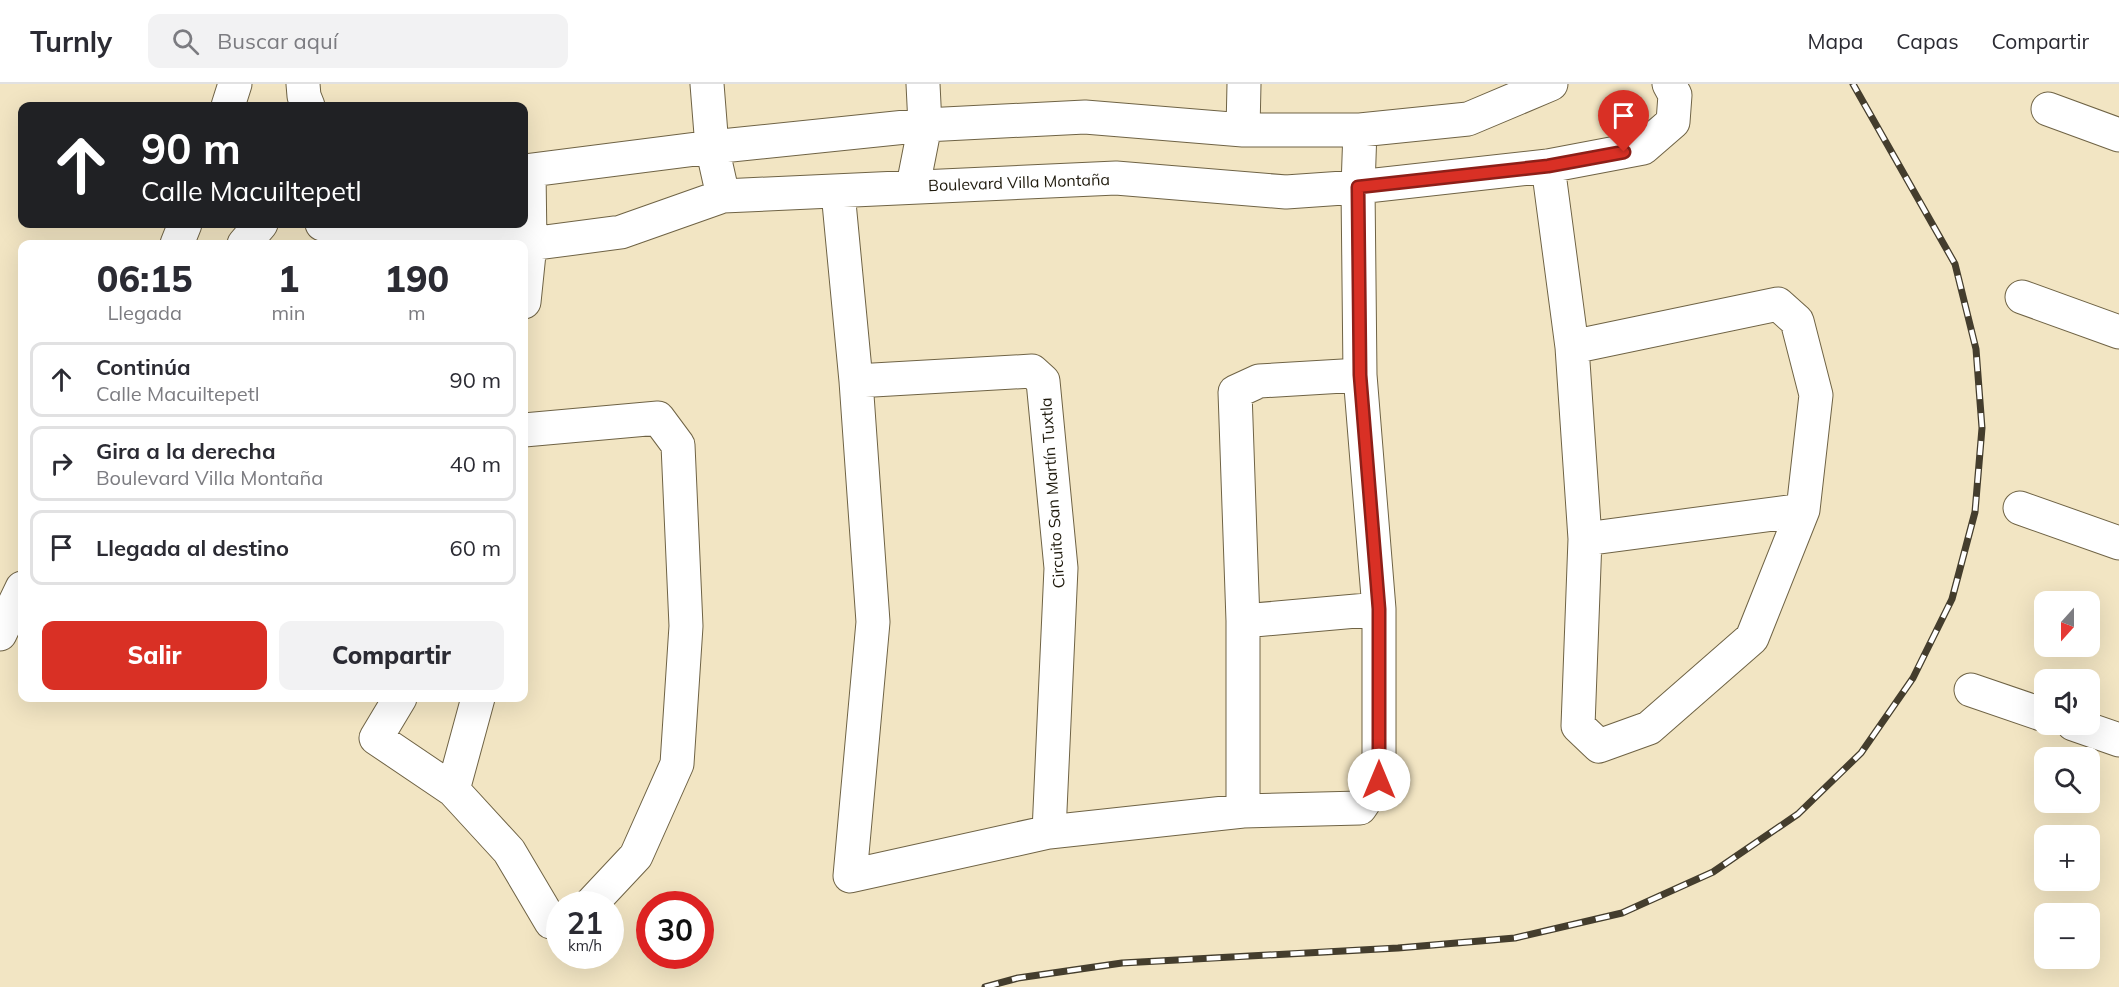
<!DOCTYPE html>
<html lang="es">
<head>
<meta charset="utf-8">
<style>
  :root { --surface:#fff; --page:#f2f2f3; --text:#2b2b33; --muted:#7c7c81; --line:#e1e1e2; --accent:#d93025 }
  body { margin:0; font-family:Mulish,sans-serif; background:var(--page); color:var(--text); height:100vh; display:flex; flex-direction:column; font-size:22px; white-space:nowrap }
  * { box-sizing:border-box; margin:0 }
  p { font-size:20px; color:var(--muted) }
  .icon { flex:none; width:33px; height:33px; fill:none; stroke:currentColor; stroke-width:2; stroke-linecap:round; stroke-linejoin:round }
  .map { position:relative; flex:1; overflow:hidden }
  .drawer { position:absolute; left:18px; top:156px; width:510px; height:462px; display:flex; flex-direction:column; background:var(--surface); border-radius:12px; box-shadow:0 6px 24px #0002 }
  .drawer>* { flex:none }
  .top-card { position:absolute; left:18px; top:18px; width:510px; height:126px; border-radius:12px; box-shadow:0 6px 24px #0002; background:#202124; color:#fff; overflow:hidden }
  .needle { width:39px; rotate:201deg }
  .buttons { position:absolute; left:2034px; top:507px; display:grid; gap:12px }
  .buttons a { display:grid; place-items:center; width:66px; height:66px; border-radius:12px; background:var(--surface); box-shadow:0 6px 24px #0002; font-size:30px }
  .speed { position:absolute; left:546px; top:807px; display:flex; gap:12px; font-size:30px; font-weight:700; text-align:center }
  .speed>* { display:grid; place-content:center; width:78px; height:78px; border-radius:50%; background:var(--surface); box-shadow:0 6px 24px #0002; line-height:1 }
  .speed small { font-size:15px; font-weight:400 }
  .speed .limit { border:9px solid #d22; background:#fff; color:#111 }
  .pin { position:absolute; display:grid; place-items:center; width:51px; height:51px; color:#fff; margin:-62px -26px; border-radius:50% 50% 50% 0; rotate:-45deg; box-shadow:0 0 6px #0007 }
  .pin .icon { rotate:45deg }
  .me { position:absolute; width:66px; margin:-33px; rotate:0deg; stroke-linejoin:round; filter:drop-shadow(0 0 4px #0008) }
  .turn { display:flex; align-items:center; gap:21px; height:126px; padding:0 24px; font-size:27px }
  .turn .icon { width:78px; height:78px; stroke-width:2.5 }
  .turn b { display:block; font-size:42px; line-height:51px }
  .eta { display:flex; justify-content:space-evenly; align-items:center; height:102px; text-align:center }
  .eta b { font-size:36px; font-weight:800; line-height:42px }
  .button { display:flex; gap:12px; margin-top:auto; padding:12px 24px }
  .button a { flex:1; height:69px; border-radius:12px; background:var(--accent); color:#fff; font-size:24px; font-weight:800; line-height:69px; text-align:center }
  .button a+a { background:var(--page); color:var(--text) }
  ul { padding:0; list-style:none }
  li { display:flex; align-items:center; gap:18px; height:75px; margin:0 12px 9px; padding:0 12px; border:3px solid var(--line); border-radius:12px }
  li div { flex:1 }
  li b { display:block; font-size:22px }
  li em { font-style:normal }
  header { display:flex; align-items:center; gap:36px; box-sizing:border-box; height:84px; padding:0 30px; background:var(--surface); border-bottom:2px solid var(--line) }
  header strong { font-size:28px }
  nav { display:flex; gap:33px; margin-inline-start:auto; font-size:21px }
  .search { width:420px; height:54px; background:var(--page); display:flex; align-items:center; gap:15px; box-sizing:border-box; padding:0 21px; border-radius:12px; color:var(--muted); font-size:22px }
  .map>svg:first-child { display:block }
</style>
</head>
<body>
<header>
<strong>Turnly</strong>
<div class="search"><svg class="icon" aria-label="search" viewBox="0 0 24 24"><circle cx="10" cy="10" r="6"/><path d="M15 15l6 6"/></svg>Buscar aquí</div>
<nav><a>Mapa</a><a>Capas</a><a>Compartir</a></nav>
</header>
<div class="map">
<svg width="2119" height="903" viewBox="0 0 2119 903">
  <rect width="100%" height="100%" fill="#f2e5c3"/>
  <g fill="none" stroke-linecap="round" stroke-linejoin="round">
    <!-- minor casing -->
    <g stroke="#6f6345" stroke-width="35">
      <path id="minor" d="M303,0L304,12L308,22
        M707,0L712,63L723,112
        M2048,25L2119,51
        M1243,46L1244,0
        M1548,82L1572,263L1585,455L1578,642L1599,662L1649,644L1752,554L1803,426L1816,311L1797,237L1778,220L1572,263
        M524,87L712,63L925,41L1085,33L1243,46H1360L1468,35L1551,0
        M913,102L925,41L923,0
        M838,108L856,297L873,538L850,792L1049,748L1243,727L1360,724L1379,696V525L1360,291L1358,103L1360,46
        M322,140L390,158L530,160L621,148L723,112L1116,94L1286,108L1358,103L1548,82L1643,64L1673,38L1675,11L1669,0
        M244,160L261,140
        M2022,213L2119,248
        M524,218L530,160L529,87
        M856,297L1032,287L1043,297L1061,484L1049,748
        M524,346L658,334L678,361L686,542L677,680L636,772L591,820
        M2020,424L2119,459
        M1585,455L1803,426
        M1243,537L1379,525
        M1971,606L2044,631
        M400,614L376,654L453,706L509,767L551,838H560
        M2073,640L2119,656
        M453,706L478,614
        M1243,727V537L1235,308L1259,297L1360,291"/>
    </g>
    <!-- major casing -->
    <g stroke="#6f6345" stroke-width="35">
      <path id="major" d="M228,22L235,0
        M177,160L185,140
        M0,550L22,504"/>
    </g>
    <!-- minor -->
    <use href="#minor" stroke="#fff" stroke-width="33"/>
    <!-- major -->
    <use href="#major" stroke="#fff" stroke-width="33"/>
    <!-- rail casing -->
    <g stroke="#443d2d" stroke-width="7">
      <path id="rail" d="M985,903L1018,894L1122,879L1398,864L1515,854L1622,829L1713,788L1798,730L1861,669L1913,594L1952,515L1975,428L1982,344L1976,265L1955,180L1853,0"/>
    </g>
    <!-- rail -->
    <use href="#rail" stroke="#fff" stroke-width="4.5" stroke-dasharray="14" stroke-linecap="butt"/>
  </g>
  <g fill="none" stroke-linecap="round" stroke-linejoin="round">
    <!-- route casing -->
    <g stroke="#8d1f18" stroke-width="15">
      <path id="route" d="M1379,696V525L1360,291L1358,103L1548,82L1624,68"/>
    </g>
    <!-- route -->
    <use href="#route" stroke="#d93025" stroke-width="10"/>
  </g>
  <g text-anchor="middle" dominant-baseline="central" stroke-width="4.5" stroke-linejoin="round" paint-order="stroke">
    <!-- street labels -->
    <g font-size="16" fill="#1f1a0d" stroke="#fff">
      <text transform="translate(1019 98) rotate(-2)">Boulevard Villa Montaña</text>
      <text transform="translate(1052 409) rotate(-94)">Circuito San Martín Tuxtla</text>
    </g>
  </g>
</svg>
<div class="buttons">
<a><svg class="needle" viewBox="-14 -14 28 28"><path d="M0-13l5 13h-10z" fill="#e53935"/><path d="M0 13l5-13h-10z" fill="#7c7c81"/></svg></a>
<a><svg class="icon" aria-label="sound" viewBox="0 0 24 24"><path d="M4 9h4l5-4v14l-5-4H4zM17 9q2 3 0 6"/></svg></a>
<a><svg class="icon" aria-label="search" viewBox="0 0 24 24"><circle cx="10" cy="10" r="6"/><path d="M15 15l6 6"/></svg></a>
<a>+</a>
<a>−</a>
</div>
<div class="speed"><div>21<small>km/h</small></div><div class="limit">30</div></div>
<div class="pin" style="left:1624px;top:68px;background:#d93025"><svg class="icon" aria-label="arrive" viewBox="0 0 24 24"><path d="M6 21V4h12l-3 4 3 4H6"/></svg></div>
<svg class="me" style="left:1379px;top:696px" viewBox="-20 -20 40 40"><circle r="19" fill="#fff"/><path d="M0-13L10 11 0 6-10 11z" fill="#d93025"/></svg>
<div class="top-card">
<div class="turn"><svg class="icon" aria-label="ahead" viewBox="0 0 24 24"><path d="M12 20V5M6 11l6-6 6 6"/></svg><div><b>90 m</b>Calle Macuiltepetl</div></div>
</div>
<section class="drawer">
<div class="eta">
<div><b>06:15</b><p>Llegada</p></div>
<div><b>1</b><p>min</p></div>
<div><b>190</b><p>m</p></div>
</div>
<ul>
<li><svg class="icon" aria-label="ahead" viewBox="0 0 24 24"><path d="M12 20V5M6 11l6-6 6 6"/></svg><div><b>Continúa</b><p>Calle Macuiltepetl</p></div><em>90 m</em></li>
<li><svg class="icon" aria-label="right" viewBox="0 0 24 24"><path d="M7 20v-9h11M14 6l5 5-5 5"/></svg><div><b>Gira a la derecha</b><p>Boulevard Villa Montaña</p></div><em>40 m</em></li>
<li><svg class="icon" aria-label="arrive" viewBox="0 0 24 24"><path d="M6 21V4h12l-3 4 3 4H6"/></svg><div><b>Llegada al destino</b></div><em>60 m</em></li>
</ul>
<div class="button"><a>Salir</a><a>Compartir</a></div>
</section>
</div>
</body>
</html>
